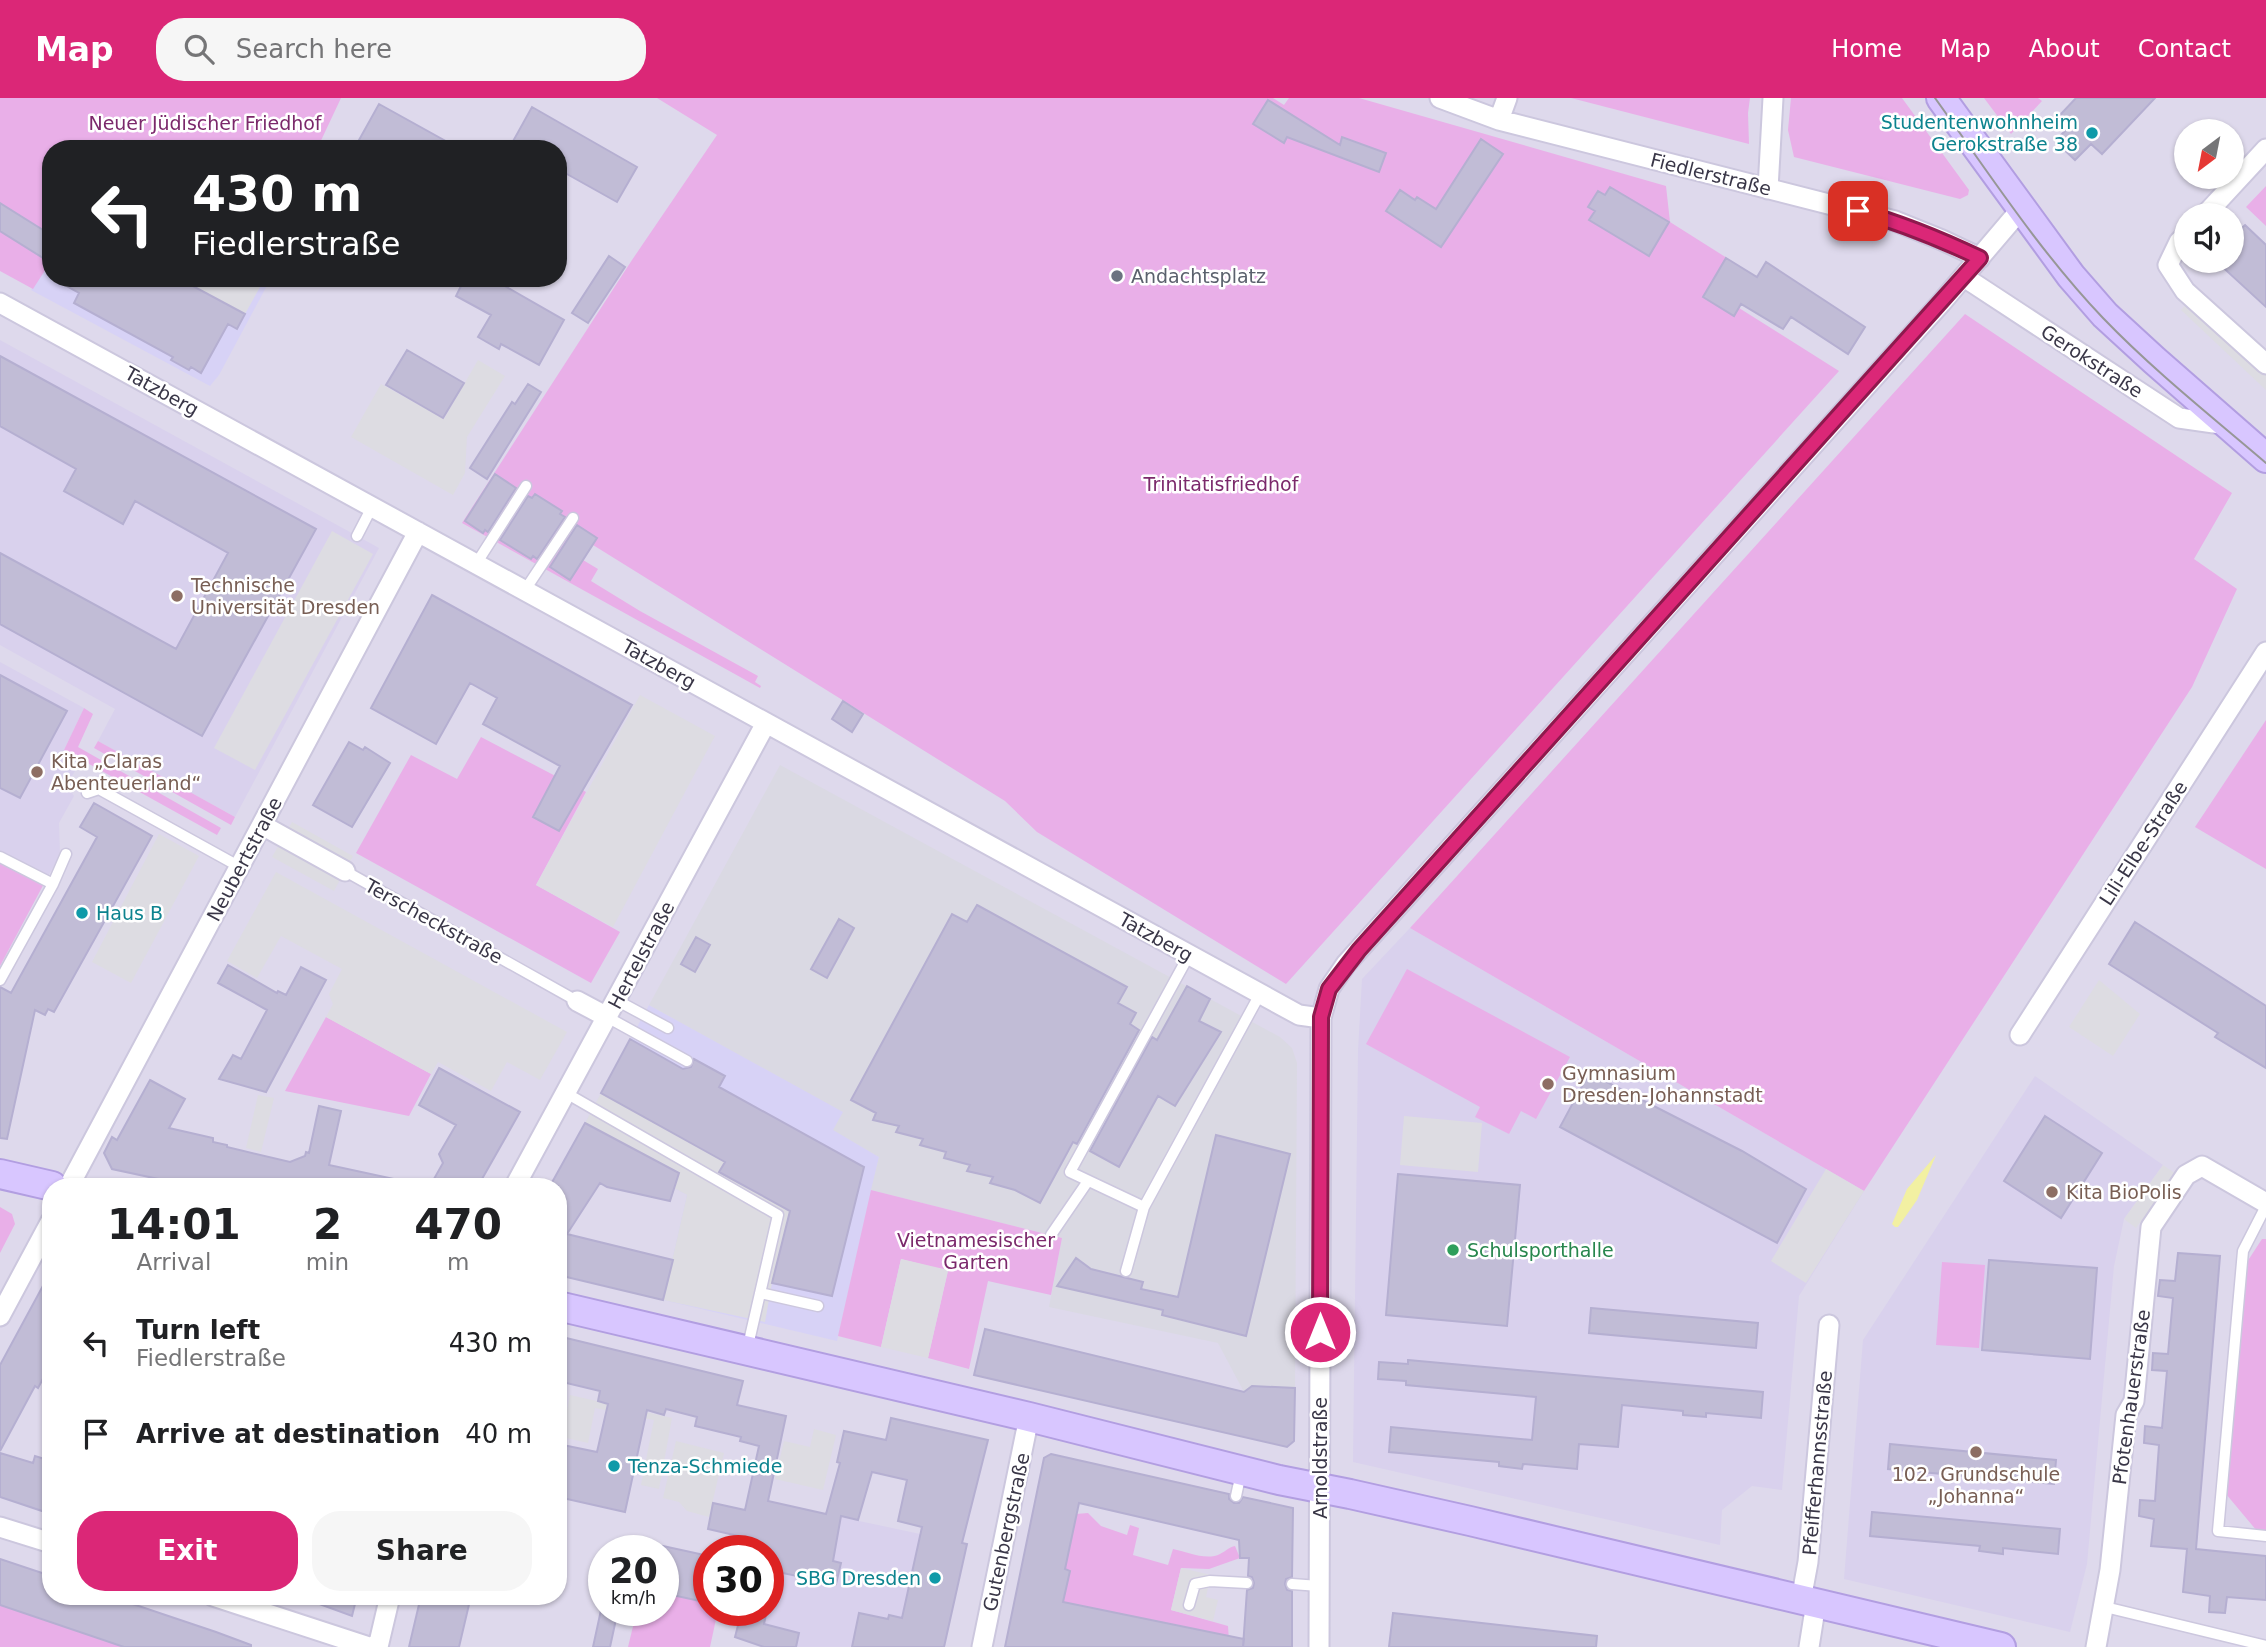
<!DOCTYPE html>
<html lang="en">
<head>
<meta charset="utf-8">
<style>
  :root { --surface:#fff; --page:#f6f6f6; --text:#202124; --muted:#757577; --accent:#db2777 }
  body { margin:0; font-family:"DejaVu Sans",sans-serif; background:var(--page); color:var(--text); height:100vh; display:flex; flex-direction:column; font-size:26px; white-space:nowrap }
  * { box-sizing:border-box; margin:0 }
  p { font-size:23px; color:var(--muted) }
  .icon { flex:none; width:38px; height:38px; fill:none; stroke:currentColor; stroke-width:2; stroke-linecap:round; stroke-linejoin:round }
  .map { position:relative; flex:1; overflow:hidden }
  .panel { position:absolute; left:42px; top:1080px; width:525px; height:427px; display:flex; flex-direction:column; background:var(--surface); border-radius:28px; box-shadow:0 2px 5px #0004 }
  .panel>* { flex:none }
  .hud { position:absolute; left:42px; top:42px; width:525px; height:147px; border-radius:28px; box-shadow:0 2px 5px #0004; background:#202124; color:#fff; overflow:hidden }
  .needle { width:46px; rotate:212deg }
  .tools { position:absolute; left:2174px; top:21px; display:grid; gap:14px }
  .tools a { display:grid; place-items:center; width:70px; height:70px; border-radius:50%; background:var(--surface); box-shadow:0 2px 5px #0004; font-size:35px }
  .speed { position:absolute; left:588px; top:1437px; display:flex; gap:14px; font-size:35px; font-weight:700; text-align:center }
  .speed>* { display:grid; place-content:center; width:91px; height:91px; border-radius:50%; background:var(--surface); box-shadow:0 2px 5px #0004; line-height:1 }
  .speed small { font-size:18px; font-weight:400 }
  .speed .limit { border:10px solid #d22; background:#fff; color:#111 }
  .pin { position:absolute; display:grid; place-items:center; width:60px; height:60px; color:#fff; margin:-30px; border-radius:14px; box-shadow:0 4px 10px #0006 }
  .me { position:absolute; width:77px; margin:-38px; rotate:0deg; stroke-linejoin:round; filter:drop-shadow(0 0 5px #0008) }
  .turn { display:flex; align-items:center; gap:24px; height:147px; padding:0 35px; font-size:32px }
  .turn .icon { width:91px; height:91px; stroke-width:2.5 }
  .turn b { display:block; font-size:49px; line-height:60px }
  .eta { display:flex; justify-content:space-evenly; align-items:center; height:119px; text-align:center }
  .eta b { font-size:42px; font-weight:700; line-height:49px }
  .action { display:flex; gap:14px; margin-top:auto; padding:14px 35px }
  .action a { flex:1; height:80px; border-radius:28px; background:var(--accent); color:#fff; font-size:28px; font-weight:700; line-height:80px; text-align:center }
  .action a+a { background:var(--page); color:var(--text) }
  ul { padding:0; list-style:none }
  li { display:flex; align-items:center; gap:21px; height:91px; padding:0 35px }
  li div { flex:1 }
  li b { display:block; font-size:26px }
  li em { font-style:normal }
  header { display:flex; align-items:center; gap:42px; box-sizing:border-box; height:98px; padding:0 35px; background:var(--accent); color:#fff }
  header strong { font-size:33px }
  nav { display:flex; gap:38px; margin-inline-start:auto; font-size:24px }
  .search { width:490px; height:63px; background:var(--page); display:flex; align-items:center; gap:18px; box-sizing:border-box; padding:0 24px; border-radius:28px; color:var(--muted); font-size:26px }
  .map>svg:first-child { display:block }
</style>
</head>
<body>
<header>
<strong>Map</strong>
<div class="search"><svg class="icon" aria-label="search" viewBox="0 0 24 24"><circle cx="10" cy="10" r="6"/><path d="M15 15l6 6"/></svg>Search here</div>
<nav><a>Home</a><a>Map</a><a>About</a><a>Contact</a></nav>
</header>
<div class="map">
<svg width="2266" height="1549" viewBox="0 0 2266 1549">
  <rect width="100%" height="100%" fill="#ebe7f4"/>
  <!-- residential -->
  <path fill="#ded9ec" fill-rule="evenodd" d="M0,0H2266V1549H0ZM2186,33H2231V79H2186ZM51,51H558V180H51ZM2186,117H2231V163H2186ZM51,1088H558V1498H51ZM604,1452H663V1512H604ZM709,1452H768V1512H709Z"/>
  <!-- commercial -->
  <path fill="#d7d2f6" d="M51,156V180H271L219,277L210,288L31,192Z
    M649,907L844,1014L834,1032L879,1059L837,1243L663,1202L687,1097L674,1090L678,1075L585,1025Z"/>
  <!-- industrial -->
  <path fill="#dad9e3" d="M780,667L1280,939L1292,950L1297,965L1295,1290L1252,1288L1244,1294L1218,1245L1049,1209L1062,1140L871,1092L879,1059L833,1032L843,1014L649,907Z"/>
  <!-- education -->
  <path fill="#d9d1ed" d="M0,242L379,450L235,719L98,643L115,611L0,547Z
    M0,564L84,610L64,652L81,662L67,687L74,698L59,725L60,757L47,780L0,755Z
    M1410,830L1864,1093L1799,1198L1782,1392L1752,1388L1722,1412L1720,1447L1353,1364L1358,953L1362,881Z
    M2035,978L2163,1067L2124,1121L2114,1168L2087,1466L2070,1534L1844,1481L1863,1242Z
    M817,1414L967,1446L944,1549H764L735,1539L740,1512H768V1452H754L755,1447L808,1460Z"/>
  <!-- green -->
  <path fill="#e9afe8" d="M0,0H341L317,51H142L120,40L124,43L119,51H51V163L33,191L0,173Z
    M657,0H1273L1284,7L1289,0H1359L1666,88L1670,124L1757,179L1739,210L1839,273L1286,886L1037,734L1005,703L593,447L583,462L598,471L591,483L640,513L758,578L755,584L761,588L760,590L462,425L632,162L717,37Z
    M1571,0H1750L1748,15L1749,46Z
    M1791,0H1902L1969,92L1968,97L1960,101L1794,59L1788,32Z
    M1984,0H2038L2042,3L2011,36Z
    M2266,88V128L2246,109Z
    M1965,216L2232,395L2194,461L2237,491L2192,589L1864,1093L1410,830Z
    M84,610L93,616L78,649L221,730L217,737L64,652Z
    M2266,622V771L2195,729Z
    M481,639L586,694L536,787L620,834L591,885L356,755L411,657L457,681Z
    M98,643L235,719L231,727L94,650Z
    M0,755L47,780L0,868Z
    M1407,871L1570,959L1536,1021L1521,1013L1509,1036L1475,1019L1480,1009L1366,946Z
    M326,919L431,976L409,1018L285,993Z
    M871,1092L1062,1140L1051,1197L988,1183L969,1271L928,1260L948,1173L901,1161L881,1249L838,1238Z
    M0,1109L12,1116L15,1126L0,1155Z
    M2262,1141H2266V1434L2257,1433L2226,1396L2247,1164Z
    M1942,1164L1985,1167L1979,1250L1936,1247Z
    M1088,1415L1101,1428L1127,1437L1130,1427L1139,1430L1133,1457L1168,1467L1173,1451C1187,1454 1207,1463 1220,1456C1226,1453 1229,1449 1235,1448L1240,1460L1209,1471L1181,1470L1171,1512L1228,1528L1229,1543L1057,1503L1061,1487L1067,1488L1070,1473L1065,1471L1076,1416Z
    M663,1495L709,1505V1512H718L710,1549H628L637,1512H663Z
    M0,1507L124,1549H0Z"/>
  <!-- parking -->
  <path fill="#dddce2" d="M178,180H265L245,216Z
    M2192,200L2266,269V292L2181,212Z
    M478,262L505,278L467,339L465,375L453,397L351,339L381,286L444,321Z
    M332,433L373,456L255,672L214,650Z
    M640,597L715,638L613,829L536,787Z
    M292,724L353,758L334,793L272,759Z
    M159,736L199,758L131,885L92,864Z
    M276,774L567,934L540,982L507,964L491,993L438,964L431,976L326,919L333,906L329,896L342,871L281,838L257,880L227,863Z
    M2099,882L2140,916L2113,958L2069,929Z
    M601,995L725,1064L720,1074L790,1113L772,1185L765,1224L663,1202L687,1097L674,1090L678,1075L585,1025Z
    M258,997L274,1000L261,1054L246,1050Z
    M1404,1018L1482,1025L1478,1074L1400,1067Z
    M2163,1067L2176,1076L2136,1130L2124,1121Z
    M1826,1071L1864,1093L1806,1185L1771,1163Z
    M901,1161L948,1172L928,1260L881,1249Z
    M570,1297L672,1320L659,1391L641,1387L654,1322L595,1310L588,1345L562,1339Z
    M814,1331L836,1337L823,1392L775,1381L784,1343L810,1349Z
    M676,1343L724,1355L709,1419L687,1413L679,1404L663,1400Z
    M1181,1470L1211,1477L1206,1499L1218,1502L1213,1523L1171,1512Z"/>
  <!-- water -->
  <path fill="#f2f0a2" d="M1936,1057L1917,1102L1898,1129H1895L1892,1126L1907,1091Z"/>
  <!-- building -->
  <path fill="#c1bcd6" stroke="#b5afd1" stroke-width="2" d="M2076,0H2155L2102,56L2091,46L2075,62L2055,43L2071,27L2060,17Z
    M1268,2L1340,47L1342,39L1386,55L1379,74L1287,39L1284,45L1253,26Z
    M379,6L460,51H354Z
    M532,9L637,69L617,104L558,71V51H523L512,45Z
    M1481,41L1503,56L1441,149L1386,113L1400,92L1415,102L1417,99L1436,111Z
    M1610,89L1669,124L1649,158L1589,122L1595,113L1588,109L1598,93L1605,97Z
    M0,105L51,137V165L0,133Z
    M2245,127L2266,147V209L2216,163H2231V140Z
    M609,158L625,169L588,225L572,215Z
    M1726,160L1757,179L1766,164L1865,229L1848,256L1791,219L1783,231L1741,206L1734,218L1703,199Z
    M52,180H178L245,216L237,231L228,226L201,275L191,269L189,272L171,262L173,259L74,205L79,195Z
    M465,180H507L503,187L564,222L539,267L501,246L499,251L478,239L491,217L456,198Z
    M407,252L464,285L443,320L386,287Z
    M0,258L316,431L202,638L0,526V455L176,551L228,455L135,403L123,426L64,393L76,371L0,328Z
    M528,286L541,294L487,381L470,370L512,304L515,306Z
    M495,376L516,390L488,434L485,432L483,435L465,423Z
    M535,396L562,413L560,416L565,419L537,461L533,458L531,461L500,442L528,398L532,400Z
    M577,427L597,440L570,482L550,469Z
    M432,497L632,607L559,733L533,719L560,668L483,626L497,600L470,585L436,646L371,610Z
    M0,577L67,613L20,700L0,690Z
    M843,603L863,616L852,634L832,621Z
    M349,644L363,652L365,649L390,665L352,729L313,707Z
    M94,705L152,738L54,914L48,911L45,917L35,912L7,1041L0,1040V889L11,895L97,739L80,729Z
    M977,807L1127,889L1118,905L1136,915L1130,926L1139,932L1077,1046L1073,1044L1040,1105L1015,1092L990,1085L993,1079L967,1073L970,1067L944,1060L946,1054L920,1047L923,1041L896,1034L899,1028L873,1022L876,1015L851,1002L952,816L967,824Z
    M839,821L854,830L827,880L811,871Z
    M2135,824L2266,908V970L2215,939L2218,935L2109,866Z
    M696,839L710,847L695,874L681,866Z
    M228,867L277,895L278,893L286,897L301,869L326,882L266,994L219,981L233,957L241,961L267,912L218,885Z
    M1187,888L1210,901L1199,923L1221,934L1175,1008L1158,998L1119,1069L1090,1053L1152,939L1157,942Z
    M630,941L683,971L691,969L694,961L725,978L719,989L864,1069L832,1198L772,1185L790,1113L719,1074L725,1064L601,995Z
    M439,970L520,1014L478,1088H430L443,1065L439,1056L456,1027L419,1007Z
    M1589,975L1742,1053L1806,1091L1777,1145L1560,1029Z
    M150,982L185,1001L169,1030L213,1040V1044L227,1047V1049L290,1064L305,1058L306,1054L309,1055L319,1008L341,1013L329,1067L394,1081L393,1088H191L112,1071L104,1055L112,1039L117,1042Z
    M2045,1018L2102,1055L2061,1120L2004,1083Z
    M585,1025L679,1075L670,1103L607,1089L600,1085L567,1136L673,1162L663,1202L558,1177V1088H550Z
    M1216,1037L1290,1056L1246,1238L1162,1217L1163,1212L1057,1188L1076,1160L1091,1171L1143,1184L1141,1191L1178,1199Z
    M1398,1076L1520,1087L1507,1228L1386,1217Z
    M2178,1155L2220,1158L2196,1451L2266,1458V1502L2227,1499L2225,1515L2209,1514L2210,1498L2183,1494L2187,1451L2151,1448L2154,1421L2139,1418L2140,1402L2155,1403L2159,1347L2144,1345L2145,1328L2162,1330L2167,1273L2152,1272L2153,1255L2168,1256L2173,1200L2158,1198L2160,1182L2175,1183Z
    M1989,1162L2097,1170L2090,1261L1982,1252Z
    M51,1173V1277L46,1275L38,1290L35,1288L0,1353V1267Z
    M1591,1210L1758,1225L1756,1250L1589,1235Z
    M985,1231L1244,1294L1252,1288L1295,1290L1294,1343L1287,1349L974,1277Z
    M558,1238L743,1283L737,1307L786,1318L768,1403L826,1416L840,1365L837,1364L844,1333L886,1342L891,1320L988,1342L962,1445L967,1446L944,1549H852L859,1515L888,1521L889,1517L902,1520L922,1429L898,1423L907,1382L872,1374L858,1422L841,1418L833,1463L841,1465L836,1486L768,1472V1452H754L756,1442L708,1431L713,1405L745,1412L759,1348L740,1343L741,1339L695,1328L697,1319L666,1311L664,1317L647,1312L625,1414L558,1399V1346L597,1354L608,1306L598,1303L600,1293L558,1283Z
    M1408,1262L1763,1294L1761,1320L1706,1315V1319L1683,1317V1313L1622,1307L1618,1349L1579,1346L1577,1371L1523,1366L1522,1371L1499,1368V1364L1389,1354L1391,1329L1532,1342L1536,1299L1406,1287V1283L1378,1281L1379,1264L1408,1266Z
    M1890,1346L2056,1362L2054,1386L1888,1371Z
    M0,1355L33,1365L35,1358L51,1363V1416L0,1399Z
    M1051,1356L1229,1396V1401L1234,1405H1239L1243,1399L1293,1410L1292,1479L1286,1481L1285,1486L1287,1492L1292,1493V1549H1243L1247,1492L1253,1490L1254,1485L1252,1479L1248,1478L1249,1460H1240L1239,1442L1079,1405L1065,1471L1070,1473L1063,1504L1244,1541L1243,1549H1005L1044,1360Z
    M1872,1414L2060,1431L2058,1456L2003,1450V1456L1979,1453L1980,1448L1870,1438Z
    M663,1448L709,1458V1505L663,1495Z
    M0,1461L51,1478V1498H109L216,1534L251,1547V1549H124L0,1507Z
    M303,1498H357L352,1518L303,1500Z
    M421,1498H471L459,1549H409Z
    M601,1512H618L610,1549H593Z
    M742,1512H767L764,1526L799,1535L796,1549H764L735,1539Z
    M1393,1515L1597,1538L1596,1549H1389Z"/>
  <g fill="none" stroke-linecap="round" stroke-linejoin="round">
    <!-- lane casing -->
    <g stroke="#ccc7de" stroke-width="13">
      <path id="lane" d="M357,438L372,409
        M476,466L526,388
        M525,492L573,420
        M87,695L99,691L240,769
        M0,759L53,786
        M345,773L577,903
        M0,882L53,786L66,756
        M616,902L668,930
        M607,919L687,963
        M566,995L778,1117L747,1252
        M2266,1108L2243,1153L2218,1433L2266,1438
        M1144,1109L1070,1074L1189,857
        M1051,1137L1088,1083
        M1126,1173L1144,1109L1260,896
        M760,1195L818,1208
        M1236,1398L1241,1375
        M1292,1486L1319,1488
        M1189,1507L1195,1486L1210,1483L1247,1485
        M2105,1509L2266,1548"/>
    </g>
    <!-- street casing -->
    <g stroke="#ccc7de" stroke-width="23">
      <path id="street" d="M1440,0L1499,22L1895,123L1942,142L1980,160
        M1499,22L1507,0
        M1768,91L1773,0
        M2205,117L2266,51
        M2186,137L2179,144L2168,167L2185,193L2266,266
        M1964,179L2179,320L2228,327
        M0,205L1299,917L1321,920
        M262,727L345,773
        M577,903L607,919
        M2020,937L2266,554
        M69,1088L418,434
        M515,1088L766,625
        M0,1218L51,1123
        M0,1429L51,1445
        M213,1498L369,1549
        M1801,1502L1808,1464L1829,1227
        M378,1549L390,1498
        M982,1549L1029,1319
        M1319,1549L1321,920L1329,891L1346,866L1941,205L2021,111
        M1809,1549L1816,1505
        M2096,1549L2110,1472L2126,1317L2134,1303L2151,1129L2186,1077L2202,1068L2266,1105"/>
    </g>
    <!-- secondary casing -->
    <g stroke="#b29ee1" stroke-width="32">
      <path id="secondary" d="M1941,0L2071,178L2105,217L2154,262L2266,360
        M0,1076L52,1088
        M558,1208L1029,1319L1279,1382L1350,1396L1470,1423L2001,1549"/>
    </g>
    <!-- lane -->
    <use href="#lane" stroke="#fff" stroke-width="10"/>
    <!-- street -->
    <use href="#street" stroke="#fff" stroke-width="19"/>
    <!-- secondary -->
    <use href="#secondary" stroke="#d8c6ff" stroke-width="28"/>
    <!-- tram -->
    <path stroke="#979797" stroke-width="2" d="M1935,0C1988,74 2040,154 2103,220C2153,272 2211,318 2266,365"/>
  </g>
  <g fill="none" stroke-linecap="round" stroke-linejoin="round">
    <!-- route casing -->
    <g stroke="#8e194d" stroke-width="18">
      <path id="route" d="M1320,1234L1321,919L1329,891L1359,852L1980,160C1940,141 1901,125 1858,113"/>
    </g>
    <!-- route -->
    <use href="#route" stroke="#db2777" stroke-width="12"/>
  </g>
  <!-- markers -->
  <g fill="#0f9aa8" stroke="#fff" stroke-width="2.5">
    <circle cx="2092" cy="35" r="7"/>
    <circle cx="82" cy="815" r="7"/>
    <circle cx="614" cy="1368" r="7"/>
    <circle cx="935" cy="1480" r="7"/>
  </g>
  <circle fill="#6b7280" stroke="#fff" stroke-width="2.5" cx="1117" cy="178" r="7"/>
  <g fill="#8d6e63" stroke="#fff" stroke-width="2.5">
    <circle cx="177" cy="498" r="7"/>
    <circle cx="37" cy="674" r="7"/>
    <circle cx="1548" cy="986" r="7"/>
    <circle cx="2052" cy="1094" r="7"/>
    <circle cx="1976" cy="1354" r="7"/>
  </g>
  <circle fill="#2e9e5b" stroke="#fff" stroke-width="2.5" cx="1453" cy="1152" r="7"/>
  <g text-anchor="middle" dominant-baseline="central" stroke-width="5" stroke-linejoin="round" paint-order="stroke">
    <!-- culture labels -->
    <g font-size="19" fill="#0d838f" stroke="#fff" text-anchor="end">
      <text x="2078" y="24">Studentenwohnheim<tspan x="2078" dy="22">Gerokstraße 38</tspan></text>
      <text x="96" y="815" text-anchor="start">Haus B</text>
      <text x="628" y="1368" text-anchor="start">Tenza-Schmiede</text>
      <text x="921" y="1480">SBG Dresden</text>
    </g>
    <!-- park labels -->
    <g font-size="19" fill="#7b286b" stroke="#fff">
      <text x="205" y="25">Neuer Jüdischer Friedhof</text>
      <text x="1221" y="386">Trinitatisfriedhof</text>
      <text x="976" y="1142">Vietnamesischer<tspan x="976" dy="22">Garten</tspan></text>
    </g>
    <!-- street labels -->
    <g font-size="19" fill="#393647" stroke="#fff">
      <text transform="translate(1711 76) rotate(14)">Fiedlerstraße</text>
      <text transform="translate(2092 263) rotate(33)">Gerokstraße</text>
      <text transform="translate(162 293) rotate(29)">Tatzberg</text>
      <text transform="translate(659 566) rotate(29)">Tatzberg</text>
      <text transform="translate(2143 745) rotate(-57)">Lili-Elbe-Straße</text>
      <text transform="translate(244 761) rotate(-62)">Neubertstraße</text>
      <text transform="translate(434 823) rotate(29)">Terscheckstraße</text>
      <text transform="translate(1156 839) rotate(29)">Tatzberg</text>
      <text transform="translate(641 857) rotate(-62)">Hertelstraße</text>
      <text transform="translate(2131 1299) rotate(-82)">Pfotenhauerstraße</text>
      <text transform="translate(1320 1360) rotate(-90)">Arnoldstraße</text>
      <text transform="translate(1817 1365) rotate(-85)">Pfeifferhannsstraße</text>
      <text transform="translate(1006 1434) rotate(-78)">Gutenbergstraße</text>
    </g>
    <!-- worship labels -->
    <g font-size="19" fill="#5b616d" stroke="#fff" text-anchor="start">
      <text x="1131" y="178">Andachtsplatz</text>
    </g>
    <!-- education labels -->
    <g font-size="19" fill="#785e54" stroke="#fff" text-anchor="start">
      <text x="191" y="487">Technische<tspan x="191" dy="22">Universität Dresden</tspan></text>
      <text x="51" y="663">Kita „Claras<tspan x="51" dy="22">Abenteuerland“</tspan></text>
      <text x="1562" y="975">Gymnasium<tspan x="1562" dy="22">Dresden-Johannstadt</tspan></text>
      <text x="2066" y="1094">Kita BioPolis</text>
      <text x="1976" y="1376" text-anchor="middle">102. Grundschule<tspan x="1976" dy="22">„Johanna“</tspan></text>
    </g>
    <!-- leisure labels -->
    <g font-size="19" fill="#27864d" stroke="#fff" text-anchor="start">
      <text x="1467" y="1152">Schulsporthalle</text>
    </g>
  </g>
</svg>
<div class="tools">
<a><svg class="needle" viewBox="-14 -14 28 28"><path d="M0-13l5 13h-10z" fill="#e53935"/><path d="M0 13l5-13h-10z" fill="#757577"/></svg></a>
<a><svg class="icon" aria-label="sound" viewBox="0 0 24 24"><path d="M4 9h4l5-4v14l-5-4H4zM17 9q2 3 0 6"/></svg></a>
</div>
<div class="speed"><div>20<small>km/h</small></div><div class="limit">30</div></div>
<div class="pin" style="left:1858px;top:113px;background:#d93025"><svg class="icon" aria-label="arrive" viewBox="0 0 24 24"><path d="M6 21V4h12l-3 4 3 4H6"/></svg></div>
<svg class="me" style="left:1320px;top:1234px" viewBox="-20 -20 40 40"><circle r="17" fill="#db2777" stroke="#fff" stroke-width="3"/><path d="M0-11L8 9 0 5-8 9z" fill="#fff"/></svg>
<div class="hud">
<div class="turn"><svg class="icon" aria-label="left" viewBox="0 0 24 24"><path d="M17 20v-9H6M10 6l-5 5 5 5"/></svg><div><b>430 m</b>Fiedlerstraße</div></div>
</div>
<section class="panel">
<div class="eta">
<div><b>14:01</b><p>Arrival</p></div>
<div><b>2</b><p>min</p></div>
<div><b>470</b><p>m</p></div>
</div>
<ul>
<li><svg class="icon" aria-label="left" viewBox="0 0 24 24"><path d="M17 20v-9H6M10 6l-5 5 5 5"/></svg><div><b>Turn left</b><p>Fiedlerstraße</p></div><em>430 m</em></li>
<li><svg class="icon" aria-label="arrive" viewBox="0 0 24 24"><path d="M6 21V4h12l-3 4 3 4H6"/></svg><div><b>Arrive at destination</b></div><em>40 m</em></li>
</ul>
<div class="action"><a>Exit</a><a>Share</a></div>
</section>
</div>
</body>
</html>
